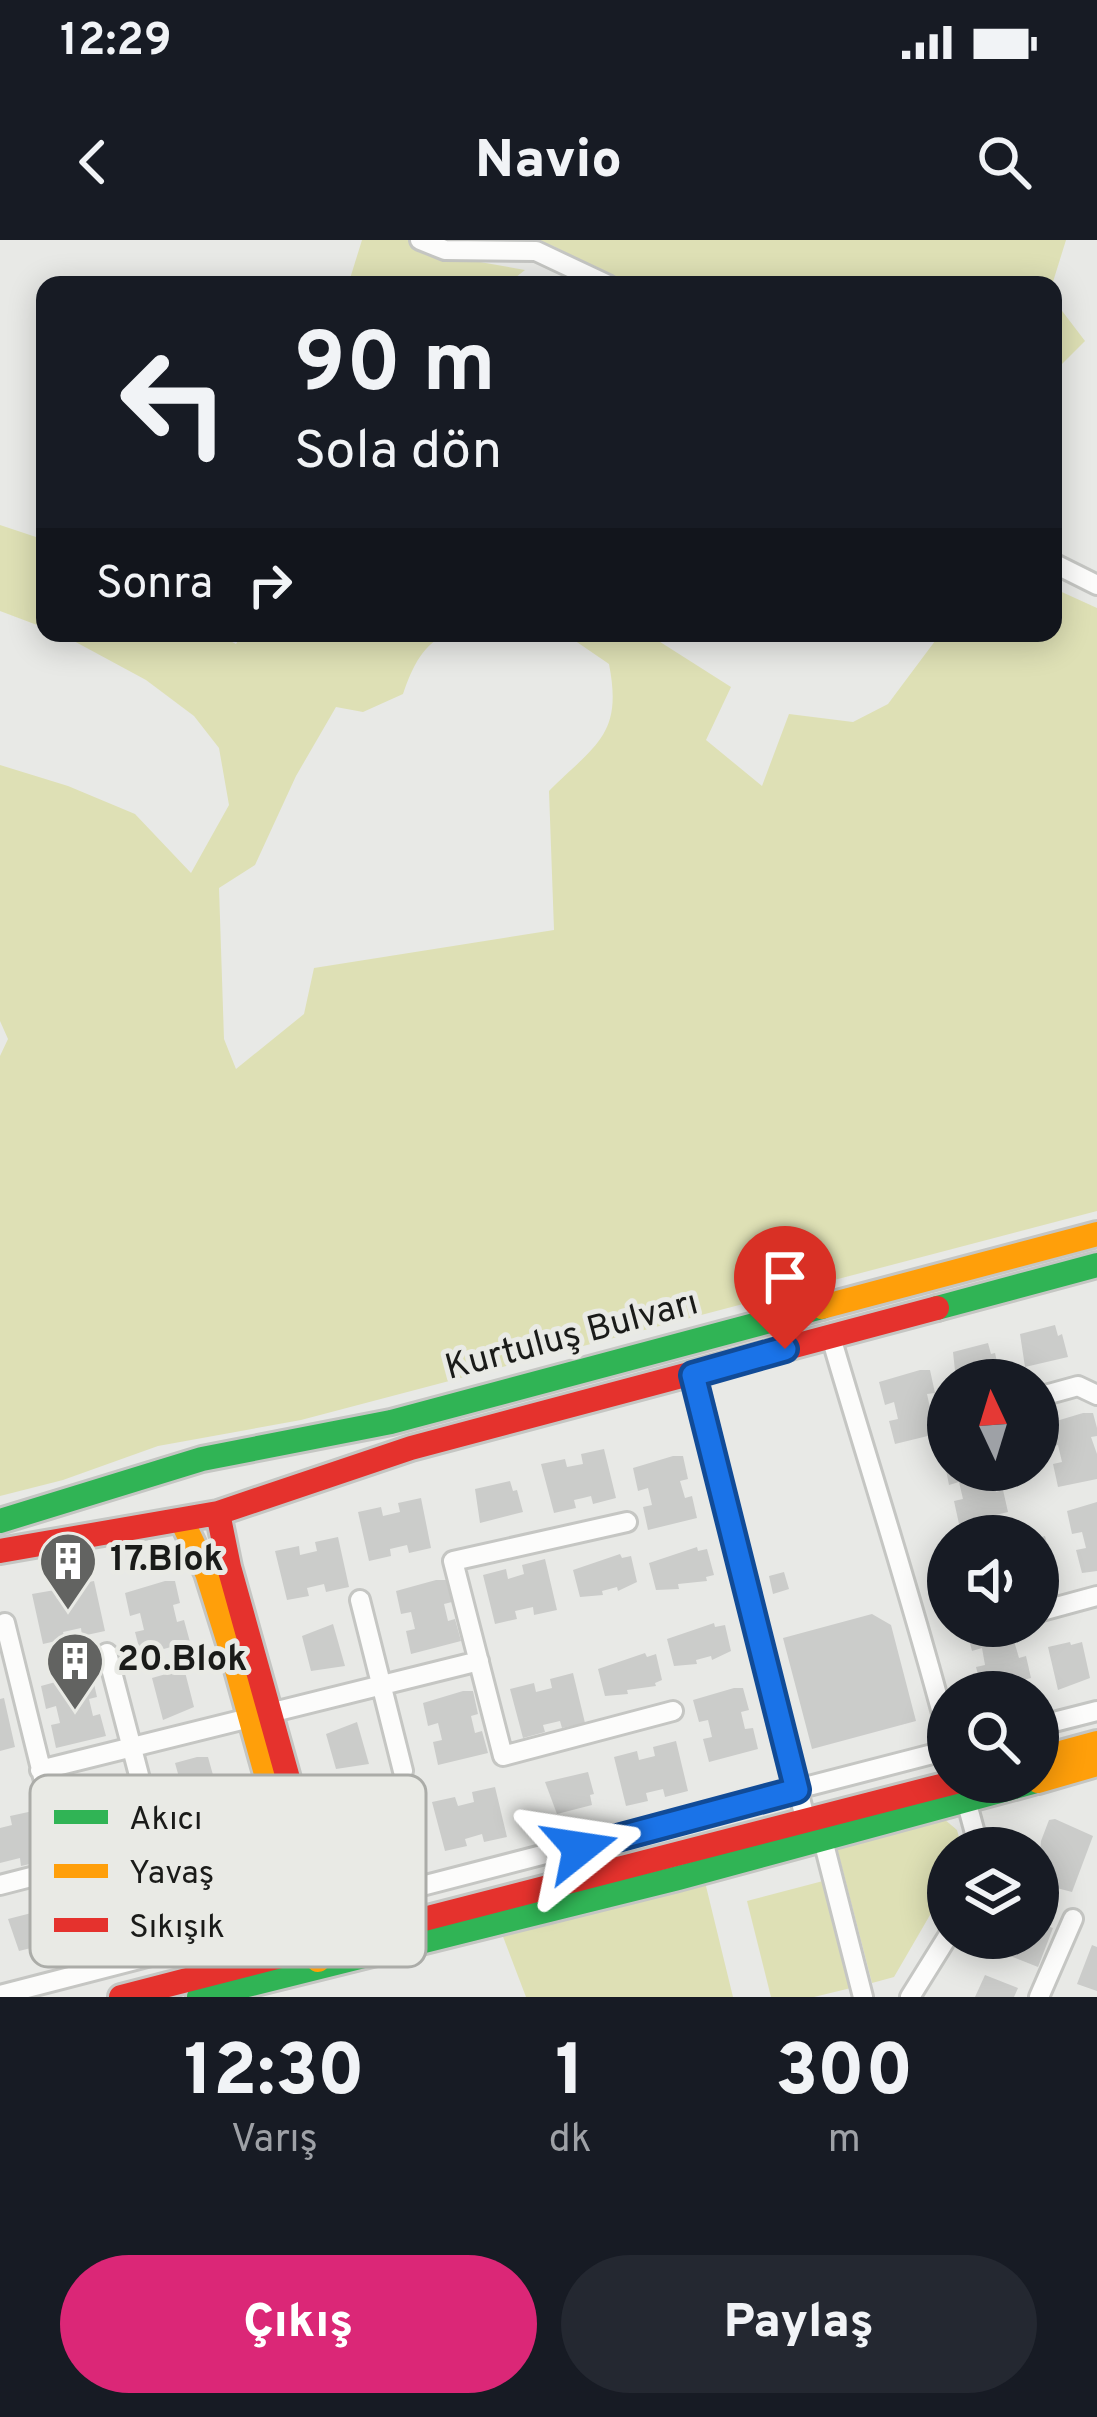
<!DOCTYPE html>
<html lang="tr">
<head>
<meta charset="utf-8">
<style>
  :root { --surface:#171b24; --page:#242831; --text:#f1f3f6; --muted:#9ea1a6; --accent:#db2777 }
  body { margin:0; font-family:Overpass,sans-serif; background:var(--page); color:var(--text); height:100vh; display:flex; flex-direction:column; font-size:45px; white-space:nowrap }
  * { box-sizing:border-box; margin:0 }
  p { font-size:39px; color:var(--muted) }
  .icon { flex:none; width:66px; height:66px; fill:none; stroke:currentColor; stroke-width:2; stroke-linecap:round; stroke-linejoin:round }
  .map { position:relative; height:1757px; overflow:hidden }
  .panel { display:flex; flex-direction:column; background:var(--surface); flex:1 }
  .panel>* { flex:none }
  .top-card { position:absolute; left:36px; top:36px; width:1026px; height:366px; border-radius:24px; box-shadow:0 6px 30px #0003; background:#171b24; color:var(--text); overflow:hidden }
  .needle { width:78px; rotate:356deg }
  .fabs { position:absolute; left:927px; top:1119px; display:grid; gap:24px }
  .fabs a { display:grid; place-items:center; width:132px; height:132px; border-radius:50%; background:var(--surface); box-shadow:0 6px 30px #0003; font-size:60px }
  .pin { position:absolute; display:grid; place-items:center; width:102px; height:102px; color:#fff; margin:-123px -51px; border-radius:50% 50% 50% 0; rotate:-45deg; box-shadow:0 0 12px #0007 }
  .pin .icon { rotate:45deg }
  .me { position:absolute; width:132px; margin:-66px; rotate:75deg; stroke-linejoin:round; filter:drop-shadow(0 0 9px #0008) }
  .turn { display:flex; align-items:center; gap:42px; height:252px; padding:0 60px; font-size:54px }
  .turn .icon { width:156px; height:156px; stroke-width:2.5 }
  .turn b { display:block; font-size:84px; line-height:102px }
  .then { display:flex; align-items:center; height:114px; padding:0 60px; background:#0003; gap:24px; font-size:45px }
  .eta { display:flex; justify-content:space-evenly; align-items:center; height:204px; text-align:center }
  .eta b { font-size:72px; font-weight:800; line-height:84px }
  .primary-button { display:flex; gap:24px; margin-top:auto; padding:24px 60px }
  .primary-button a { flex:1; height:138px; border-radius:72px; background:var(--accent); color:#fff; font-size:48px; font-weight:800; line-height:138px; text-align:center }
  .primary-button a+a { background:var(--page); color:var(--text) }
  .status { display:flex; justify-content:space-between; align-items:center; height:84px; padding:0 60px; background:var(--surface); direction:ltr }
  .status svg { height:33px; fill:currentColor }
  header { display:flex; justify-content:space-between; align-items:center; height:156px; padding:0 60px; background:var(--surface); font-size:54px; font-weight:800 }
  .map>svg:first-child { display:block }
</style>
</head>
<body>
<div class="status"><b>12:29</b><svg viewBox="0 0 49 12"><path d="M0 12V9h3v3zM5 12V6h3v6zM10 12V3h3v9zM15 12V0h3v12zM26 1h20v11H26zM47 4h2v5h-2z"/></svg></div>
<header><svg class="icon" aria-label="back" viewBox="0 0 24 24"><path d="M15 5l-7 7 7 7"/></svg>Navio<svg class="icon" aria-label="search" viewBox="0 0 24 24"><circle cx="10" cy="10" r="6"/><path d="M15 15l6 6"/></svg></header>
<div class="map">
<svg width="1097" height="1757" viewBox="0 0 1097 1757">
  <rect width="100%" height="100%" fill="#e8e9e6"/>
  <!-- green -->
  <path fill="#dee0b5" d="M362,0H411L440,15L525,30L506,45H348Z
    M531,0H1066L1052,45H629L553,6Z
    M1053,59L1085,101L1053,133Z
    M0,285L45,300V388L0,371Z
    M1053,348L1097,368V971L301,1180L158,1206L63,1240L0,1256V816L8,799L0,781V525L68,546L135,574L191,633L229,565L219,508L194,476L146,440L59,393H215L236,404L243,393H450C423,402 412,428 403,454L363,472L336,467L296,536L255,625L219,648L224,799L236,829L304,774L314,728L554,690L549,551C596,504 623,495 609,424L571,398L546,393H646L731,447L706,500L762,546L789,474L853,482L888,464L941,393H1053Z
    M944,1579L957,1590L962,1608H948V1644L894,1737L872,1743L837,1608Z
    M823,1641L851,1748L814,1757H771L747,1661Z
    M705,1642L733,1757H526L502,1694Z"/>
  <!-- building -->
  <path fill="#cbccca" d="M1055,1085L1058,1096L1062,1094L1068,1117L1025,1127L1020,1094Z
    M988,1103L991,1114L995,1113L1000,1135L956,1140L953,1112Z
    M920,1130H930L935,1153L927,1154L931,1172L939,1170L944,1192L895,1204L889,1181L898,1179L894,1162L885,1165L879,1142Z
    M1083,1173H1093L1097,1188V1196L1091,1197L1097,1214V1239L1058,1247L1053,1224L1062,1222L1058,1205L1049,1207L1043,1185Z
    M604,1209L616,1258L593,1264L591,1256L583,1258L574,1260L576,1268L554,1273L541,1224L565,1219L567,1227L583,1224L581,1214Z
    M673,1216H683L688,1239L680,1241L685,1258L692,1256L697,1278L648,1290L643,1267L652,1265L648,1248L638,1251L633,1228Z
    M946,1230H1003L991,1235L996,1252L1003,1250L1008,1272L959,1284L954,1261L963,1259L959,1242L949,1245Z
    M510,1241L513,1251L517,1250L523,1272L480,1283L475,1249Z
    M421,1258L431,1308L409,1313L407,1305L390,1309L391,1316L369,1321L358,1272L381,1267L383,1276L400,1272L398,1263Z
    M1097,1262V1331L1082,1333L1076,1310L1086,1308L1082,1292L1072,1294L1067,1271Z
    M1045,1296L1054,1332L1038,1340V1298Z
    M338,1297L349,1347L326,1352L324,1344L307,1348L309,1356L287,1360L275,1311L299,1306L300,1315L317,1311L315,1302Z
    M697,1307L698,1311L707,1309L714,1335L706,1337L707,1341L678,1344L679,1349L656,1350L649,1323Z
    M620,1314L622,1318L631,1316L637,1342L618,1351L617,1347L602,1351L603,1355L580,1357L573,1330Z
    M545,1319L557,1370L534,1375L533,1367L515,1371L517,1379L495,1384L483,1335L506,1329L508,1339L524,1334L522,1325Z
    M784,1332L789,1349L773,1354L769,1336Z
    M436,1340H446L452,1362L444,1364L448,1381L455,1379L461,1401L411,1414L406,1391L415,1389L411,1372L401,1374L396,1351Z
    M94,1341L105,1391L82,1396L81,1388L63,1392L65,1399L43,1404L32,1354L55,1350L57,1359L74,1355L72,1345Z
    M165,1341H175L180,1363L173,1365L177,1382L184,1380L190,1402L141,1415L135,1392L144,1390L140,1373L130,1376L125,1353Z
    M872,1374L891,1385L916,1481L812,1509L783,1398Z
    M714,1383L715,1387L725,1385L731,1411L712,1420L711,1416L696,1420L697,1424L674,1426L667,1399Z
    M333,1384L345,1426L311,1431L302,1396Z
    M976,1386H1019L1022,1399L1014,1401L1019,1418L1026,1416L1031,1438L982,1450L976,1427L985,1425L982,1408L972,1411L966,1388Z
    M1070,1402L1071,1405L1082,1402L1090,1438L1058,1450L1048,1407Z
    M645,1413L647,1417L656,1414L662,1440L655,1443L656,1446L627,1450L628,1454L605,1456L598,1429Z
    M173,1432L174,1435L185,1432L194,1467L163,1480L152,1438Z
    M573,1433L585,1483L562,1488L560,1481L543,1485L545,1492L523,1498L510,1449L534,1443L536,1452L552,1448L550,1439Z
    M81,1435H92L97,1457L89,1459L93,1476L100,1474L106,1496L56,1508L51,1485L60,1483L56,1466L46,1469L41,1446Z
    M734,1448H743L749,1470L741,1472L745,1489L753,1488L758,1509L709,1522L703,1499L712,1497L708,1480L699,1482L693,1460Z
    M463,1451H473L478,1474L471,1476L475,1493L482,1491L488,1513L438,1525L433,1502L442,1500L438,1483L428,1486L423,1463Z
    M4,1458L15,1507L0,1511V1459Z
    M357,1482L369,1524L336,1529L326,1494Z
    M676,1501L688,1551L665,1557L663,1549L646,1553L648,1561L626,1566L614,1517L637,1511L639,1520L655,1516L653,1507Z
    M197,1517H208L218,1553L187,1566L175,1523Z
    M588,1532L594,1554L590,1555L592,1565L557,1574L545,1542Z
    M495,1547L507,1597L484,1602L482,1594L465,1599L467,1606L445,1611L432,1562L455,1557L458,1566L474,1562L472,1552Z
    M33,1571L44,1621L21,1626L20,1618L0,1623V1588L12,1585L10,1576Z
    M1055,1579L1093,1596L1072,1652L1038,1643L1041,1601L1049,1580Z
    M51,1668L55,1702L19,1711L8,1679Z
    M1038,1683L1053,1688L1038,1727L1005,1714L1010,1698H1038Z
    M1092,1705L1097,1707V1751L1077,1744Z
    M985,1735L1018,1748L1014,1757H975Z"/>
  <g fill="none" stroke-linecap="round" stroke-linejoin="round">
    <!-- street casing -->
    <g stroke="#c5c6c3" stroke-width="24">
      <path id="street" d="M420,0L445,10L536,11L608,45
        M1053,323L1097,345
        M831,1097C870,1230 913,1361 948,1496
        M693,1135L806,1582
        M1038,1157L1078,1146L1097,1155
        M627,1282L453,1321L503,1516L673,1471
        M360,1360L403,1531
        M1038,1372L1097,1356
        M5,1383L78,1679
        M107,1413L156,1600
        M1038,1486L1097,1471
        M40,1530L479,1421
        M963,1549L979,1608
        M823,1600L863,1757
        M0,1645L66,1628
        M0,1755L948,1510
        M910,1757L948,1696
        M1039,1757L1073,1679"/>
    </g>
    <!-- fast casing -->
    <g stroke="#c5c6c3" stroke-width="30">
      <path id="fast" d="M937,1068L1097,1025
        M0,1281L202,1219L391,1182L822,1067
        M199,1757L678,1638L1033,1542"/>
    </g>
    <!-- slow casing -->
    <g stroke="#c5c6c3" stroke-width="30">
      <path id="slow" d="M822,1067L1097,994
        M182,1281L207,1333L234,1419L318,1720
        M1038,1519L1097,1503
        M1038,1541L1097,1524"/>
    </g>
    <!-- jam casing -->
    <g stroke="#c5c6c3" stroke-width="30">
      <path id="jam" d="M218,1273L229,1327L337,1714
        M0,1311L218,1273L411,1208L937,1068
        M121,1757L956,1542"/>
    </g>
    <!-- street -->
    <use href="#street" stroke="#fcfcfb" stroke-width="18"/>
    <!-- fast -->
    <use href="#fast" stroke="#30b455" stroke-width="24"/>
    <!-- slow -->
    <use href="#slow" stroke="#ff9f0a" stroke-width="24"/>
    <!-- jam -->
    <use href="#jam" stroke="#e5322d" stroke-width="24"/>
  </g>
  <g fill="none" stroke-linecap="round" stroke-linejoin="round">
    <!-- route casing -->
    <g stroke="#114b97" stroke-width="30">
      <path id="route" d="M580,1608L797,1550L693,1135L785,1109"/>
    </g>
    <!-- route -->
    <use href="#route" stroke="#1a73e8" stroke-width="21"/>
  </g>
  <!-- icons -->
  <defs>
    <g id="building-pin" transform="scale(3)"><path d="M0 17L-7.5 6A9.5 9.5 0 1 1 7.5 6Z" fill="#626361" stroke="#e9eae5"/><path d="M-4-6H4V6H1V3H-1V6H-4ZM-2.5-4.3h1.7v1.8h-1.7ZM.8-4.3h1.7v1.8H.8ZM-2.5-1h1.7V.8h-1.7ZM.8-1h1.7V.8H.8Z" fill="#fff"/></g>
  </defs>
  <g fill-rule="evenodd">
    <use href="#building-pin" x="68" y="1321"/>
    <use href="#building-pin" x="75" y="1421"/>
  </g>
  <g text-anchor="middle" dominant-baseline="central" stroke-width="10" stroke-linejoin="round" paint-order="stroke">
    <!-- street labels -->
    <g font-size="36" fill="#1a1b19" stroke="#e9eae5">
      <text transform="translate(572 1097) rotate(-15)">Kurtuluş Bulvarı</text>
    </g>
    <!-- poi labels -->
    <g font-size="36" font-weight="bold" fill="#1a1b19" stroke="#e9eae5" text-anchor="start">
      <text x="110" y="1321">17.Blok</text>
      <text x="117" y="1421">20.Blok</text>
    </g>
  </g>
  <!-- legend -->
  <rect x="30" y="1535" width="396" height="192" rx="18" fill="#e9eae5" stroke="#abaca8" stroke-width="3"/>
  <rect x="54" y="1570" width="54" height="14" fill="#30b455"/>
  <rect x="54" y="1624" width="54" height="14" fill="#ff9f0a"/>
  <rect x="54" y="1678" width="54" height="14" fill="#e5322d"/>
  <g font-size="33" fill="#1a1b19">
    <text x="129" y="1589">Akıcı</text>
    <text x="129" y="1643">Yavaş</text>
    <text x="129" y="1697">Sıkışık</text>
  </g>
</svg>
<div class="fabs">
<a><svg class="needle" viewBox="-14 -14 28 28"><path d="M0-13l5 13h-10z" fill="#e53935"/><path d="M0 13l5-13h-10z" fill="#9ea1a6"/></svg></a>
<a><svg class="icon" aria-label="sound" viewBox="0 0 24 24"><path d="M4 9h4l5-4v14l-5-4H4zM17 9q2 3 0 6"/></svg></a>
<a><svg class="icon" aria-label="search" viewBox="0 0 24 24"><circle cx="10" cy="10" r="6"/><path d="M15 15l6 6"/></svg></a>
<a><svg class="icon" aria-label="layers" viewBox="0 0 24 24"><path d="M12 4l9 5-9 5-9-5zM3 14l9 5 9-5"/></svg></a>
</div>
<div class="pin" style="left:785px;top:1109px;background:#d93025"><svg class="icon" aria-label="arrive" viewBox="0 0 24 24"><path d="M6 21V4h12l-3 4 3 4H6"/></svg></div>
<svg class="me" style="left:580px;top:1608px" viewBox="-20 -20 40 40"><path d="M0-17L14 15 0 8-14 15z" fill="#1a73e8" stroke="#fff" stroke-width="4"/></svg>
<div class="top-card">
<div class="turn"><svg class="icon" aria-label="left" viewBox="0 0 24 24"><path d="M17 20v-9H6M10 6l-5 5 5 5"/></svg><div><b>90 m</b>Sola dön</div></div>
<div class="then">Sonra<svg class="icon" aria-label="right" viewBox="0 0 24 24"><path d="M7 20v-9h11M14 6l5 5-5 5"/></svg></div>
</div>
</div>
<section class="panel">
<div class="eta">
<div><b>12:30</b><p>Varış</p></div>
<div><b>1</b><p>dk</p></div>
<div><b>300</b><p>m</p></div>
</div>
<div class="primary-button"><a>Çıkış</a><a>Paylaş</a></div>
</section>
</body>
</html>
